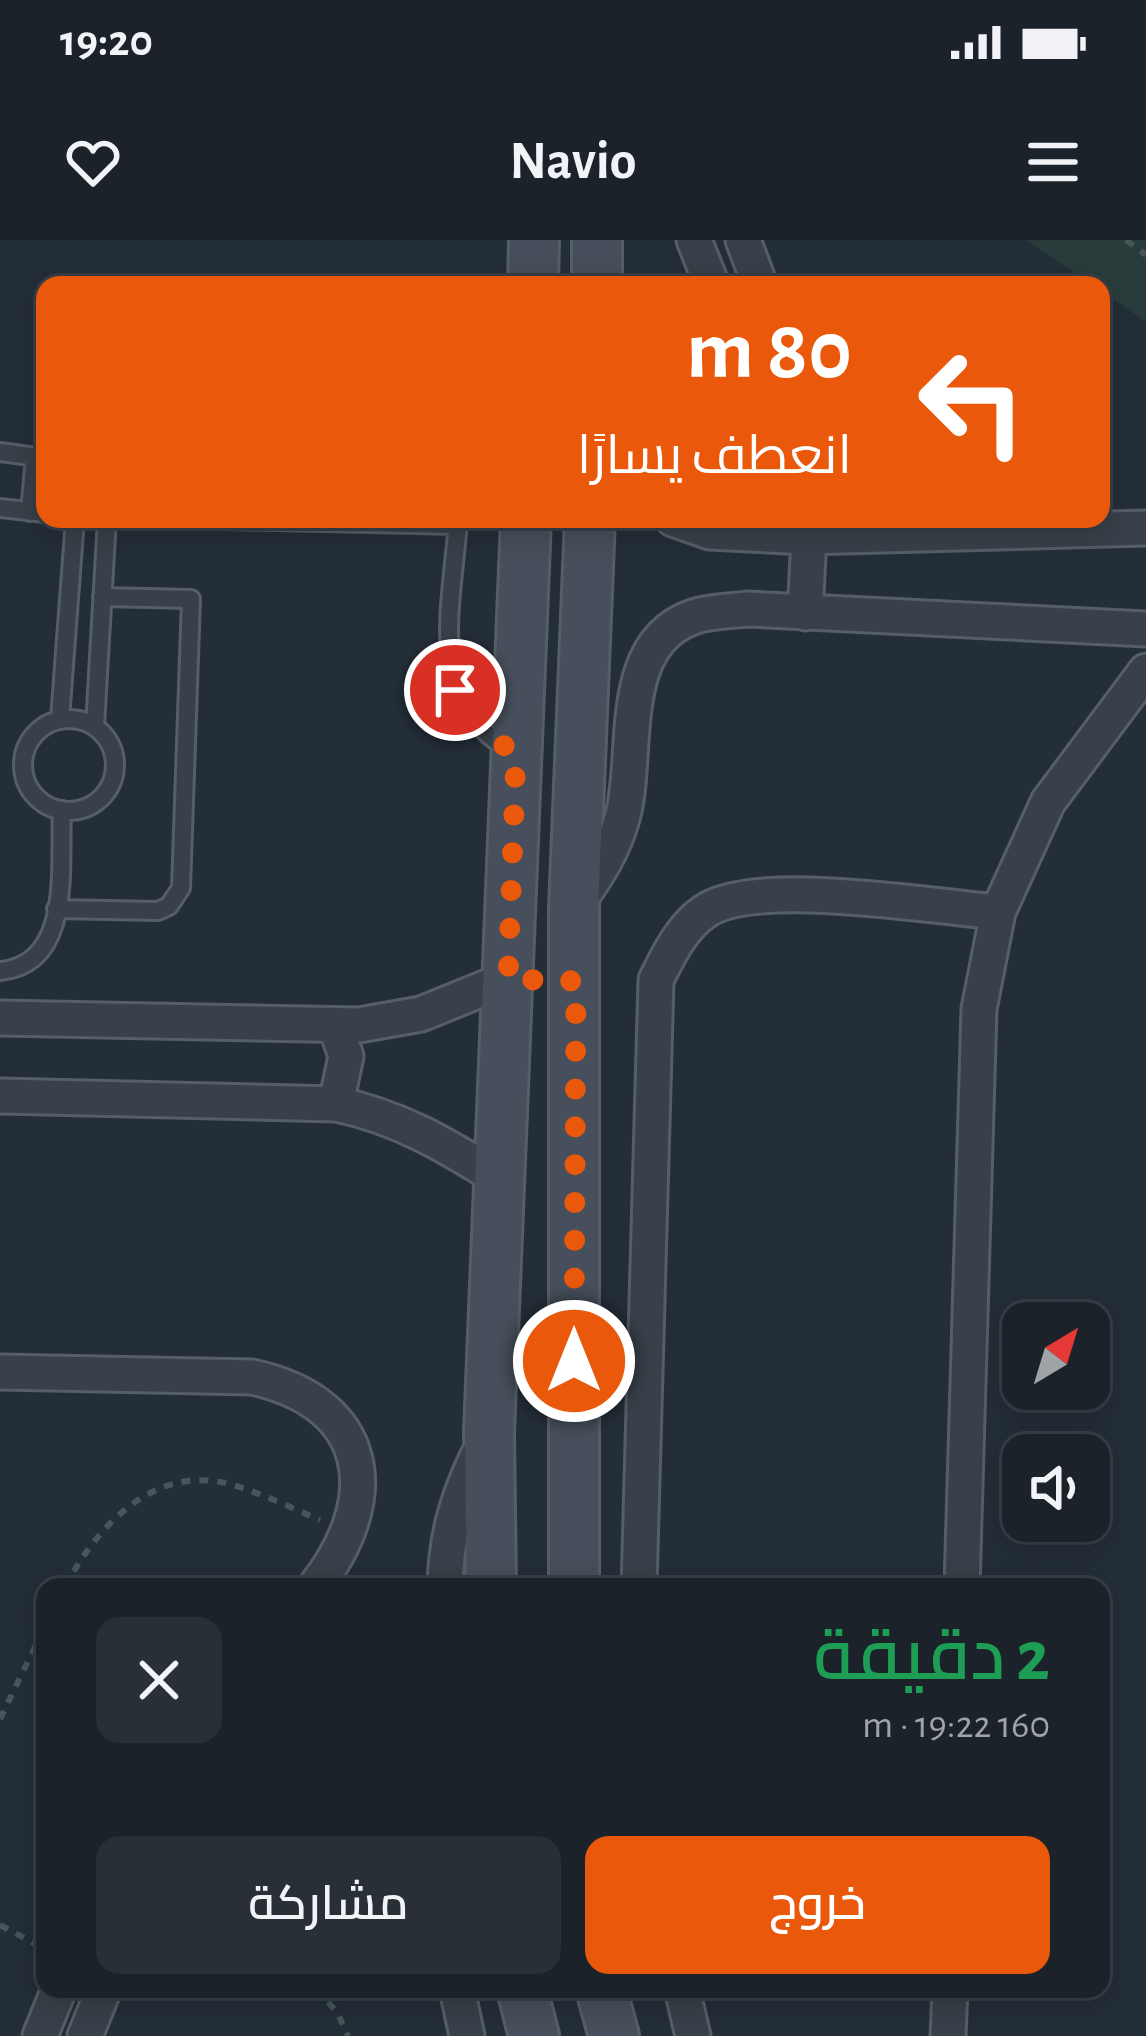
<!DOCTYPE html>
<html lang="ar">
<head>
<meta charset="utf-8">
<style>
  :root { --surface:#1b222a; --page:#282f36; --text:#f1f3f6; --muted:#a0a4a8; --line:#393f47; --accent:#ea580c }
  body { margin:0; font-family:"Alegreya Sans",Cairo,sans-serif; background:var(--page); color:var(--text); direction:rtl; height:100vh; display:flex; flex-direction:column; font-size:45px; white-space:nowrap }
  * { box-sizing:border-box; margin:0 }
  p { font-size:39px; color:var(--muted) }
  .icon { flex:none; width:66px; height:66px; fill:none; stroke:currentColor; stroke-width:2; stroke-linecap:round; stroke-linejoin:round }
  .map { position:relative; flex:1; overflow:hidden; direction:ltr }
  .side { position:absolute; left:36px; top:1338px; width:1074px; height:420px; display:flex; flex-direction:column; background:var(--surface); border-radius:24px; box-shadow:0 6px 30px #0003,0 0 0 3px var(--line); direction:rtl }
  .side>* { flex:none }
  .hud { position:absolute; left:36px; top:36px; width:1074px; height:252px; border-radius:24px; box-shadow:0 6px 30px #0003,0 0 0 3px var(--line); direction:rtl; background:#ea580c; color:#fff; overflow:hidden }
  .needle { width:78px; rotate:38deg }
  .tools { position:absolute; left:1002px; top:1062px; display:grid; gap:24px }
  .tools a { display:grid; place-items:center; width:108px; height:108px; border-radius:24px; background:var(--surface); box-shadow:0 6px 30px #0003,0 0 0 3px var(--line); font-size:60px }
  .pin { position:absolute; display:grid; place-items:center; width:102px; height:102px; color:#fff; margin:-51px; border:6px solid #fff; border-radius:50%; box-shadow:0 3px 12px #0007 }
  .me { position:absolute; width:132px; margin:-66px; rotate:0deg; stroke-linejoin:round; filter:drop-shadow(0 0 9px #0008) }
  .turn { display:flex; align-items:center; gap:42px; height:252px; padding:0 60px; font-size:54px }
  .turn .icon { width:156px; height:156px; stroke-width:2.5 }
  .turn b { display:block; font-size:84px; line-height:102px }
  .round { display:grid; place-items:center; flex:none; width:126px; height:126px; border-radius:24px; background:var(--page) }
  .head { display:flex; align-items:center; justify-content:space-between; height:204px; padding:0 60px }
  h1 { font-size:72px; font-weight:600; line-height:90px; color:#1e9e55 }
  .cta { display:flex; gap:24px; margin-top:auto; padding:24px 60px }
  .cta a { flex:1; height:138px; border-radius:24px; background:var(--accent); color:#fff; font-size:48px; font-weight:600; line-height:138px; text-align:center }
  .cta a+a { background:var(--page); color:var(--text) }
  .status { display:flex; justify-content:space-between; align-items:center; height:84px; padding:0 60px; background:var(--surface); direction:ltr }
  .status svg { height:33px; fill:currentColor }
  header { display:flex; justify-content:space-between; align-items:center; height:156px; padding:0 60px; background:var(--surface); font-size:54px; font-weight:600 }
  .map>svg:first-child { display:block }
</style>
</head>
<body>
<div class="status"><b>19:20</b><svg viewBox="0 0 49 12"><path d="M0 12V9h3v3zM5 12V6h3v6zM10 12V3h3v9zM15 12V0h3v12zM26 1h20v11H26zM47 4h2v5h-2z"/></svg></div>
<header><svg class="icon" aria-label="menu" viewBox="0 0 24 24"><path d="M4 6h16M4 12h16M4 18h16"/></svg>Navio<svg class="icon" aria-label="heart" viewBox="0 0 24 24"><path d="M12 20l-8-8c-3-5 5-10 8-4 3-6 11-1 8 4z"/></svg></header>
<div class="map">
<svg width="1146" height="1796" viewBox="0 0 1146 1796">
  <rect width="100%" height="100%" fill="#242e38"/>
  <!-- green -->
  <path fill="#293c3b" d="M1026,0H1146V82L1101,51V45H1092Z"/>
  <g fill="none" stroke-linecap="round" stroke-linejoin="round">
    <!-- lane casing -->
    <g stroke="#565e67" stroke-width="22">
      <path id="lane" d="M0,212L44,218
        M0,268L45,273
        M30,272L35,217
        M179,279L457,285
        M458,279C453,365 423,460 511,511
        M23 525a46 46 0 1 1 92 0a46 46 0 1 1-92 0Z
        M60,479L75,279
        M95,486L107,279
        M56,669L158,671L169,666L181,648L191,359L102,357
        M0,731C74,724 59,625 62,570"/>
    </g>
    <!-- street casing -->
    <g stroke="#565e67" stroke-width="39">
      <path id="street" d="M694,0L712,45
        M743,0L760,45
        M673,279L710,292L806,297L1146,288
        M805,373L810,279
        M576,665C597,635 614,610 623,575C639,514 615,404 693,377C709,371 731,371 748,369L1146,389
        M0,778L359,785L421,774L507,739
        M335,785L346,816L336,864
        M0,856L336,864C399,877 446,905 500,939
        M0,1132L252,1137C372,1163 385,1258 315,1347
        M445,1347C446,1292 460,1248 486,1200
        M639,1347L656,740C668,716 681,688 704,672C753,636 933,667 998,672
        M962,1347L979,769L998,672L1048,562L1146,431
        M457,1749L467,1796
        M682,1749L693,1796
        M40,1796L59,1749
        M85,1796L104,1749
        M948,1796L950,1749"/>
    </g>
    <!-- secondary casing -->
    <g stroke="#565e67" stroke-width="54">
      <path id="secondary" d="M533,45L534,0
        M597,45V0
        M491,1347L489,1193L526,279
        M574,1347V668L590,279
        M522,1749L534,1796
        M601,1749L614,1796"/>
    </g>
    <!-- path -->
    <path stroke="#465759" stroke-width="6" stroke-dasharray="9 9" stroke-linecap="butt" d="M1126,0L1146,15
      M65,1347C97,1286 155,1222 233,1245C263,1254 292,1268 320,1280
      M0,1479L45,1386
      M0,1685L45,1709
      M316,1749L337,1772L348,1796"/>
    <!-- lane -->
    <use href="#lane" stroke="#384049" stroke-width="16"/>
    <!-- street -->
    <use href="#street" stroke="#384049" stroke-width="33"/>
    <!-- secondary -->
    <use href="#secondary" stroke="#464f5b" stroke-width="48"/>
  </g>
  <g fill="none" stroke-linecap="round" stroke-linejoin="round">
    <!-- route -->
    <path stroke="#ea580c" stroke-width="21" stroke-dasharray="0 37.8" d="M455,450L479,488L516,514L508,739L576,741L574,1121"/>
  </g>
</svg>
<div class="tools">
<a><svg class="needle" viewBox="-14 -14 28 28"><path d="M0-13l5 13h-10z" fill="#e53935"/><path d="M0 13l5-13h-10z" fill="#a0a4a8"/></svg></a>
<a><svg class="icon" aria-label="sound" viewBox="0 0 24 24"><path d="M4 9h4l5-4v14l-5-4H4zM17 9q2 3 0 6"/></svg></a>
</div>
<div class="pin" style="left:455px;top:450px;background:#d93025"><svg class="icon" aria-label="arrive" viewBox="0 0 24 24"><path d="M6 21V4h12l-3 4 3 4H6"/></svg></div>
<svg class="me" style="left:574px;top:1121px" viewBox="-20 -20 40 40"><circle r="17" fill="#ea580c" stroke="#fff" stroke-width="3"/><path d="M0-11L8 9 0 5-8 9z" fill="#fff"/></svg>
<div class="hud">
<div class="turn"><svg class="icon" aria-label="left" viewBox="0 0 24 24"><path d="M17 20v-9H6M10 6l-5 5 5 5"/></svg><div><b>80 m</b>انعطف يسارًا</div></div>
</div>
<section class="side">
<div class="head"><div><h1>2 دقيقة</h1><p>160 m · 19:22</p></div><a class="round"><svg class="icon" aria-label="close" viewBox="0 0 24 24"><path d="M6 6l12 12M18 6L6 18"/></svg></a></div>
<div class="cta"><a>خروج</a><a>مشاركة</a></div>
</section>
</div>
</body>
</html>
